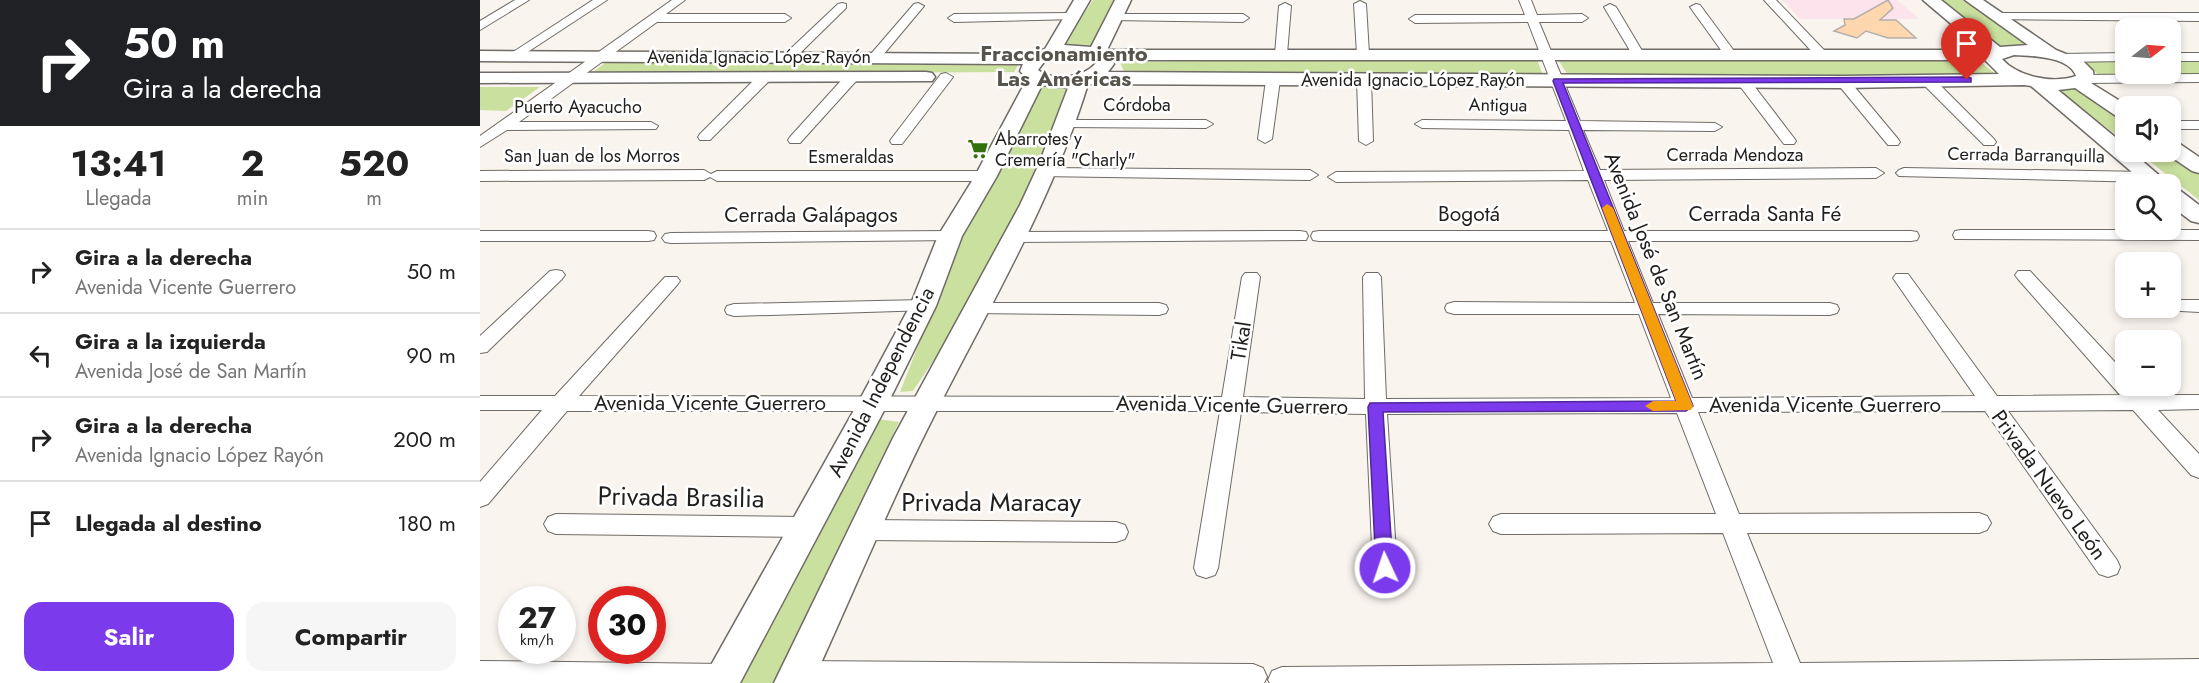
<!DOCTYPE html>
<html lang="es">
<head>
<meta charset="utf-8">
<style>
  :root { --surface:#fff; --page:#f6f6f6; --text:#222; --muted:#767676; --line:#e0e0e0; --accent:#7c3aed }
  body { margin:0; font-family:Jost,sans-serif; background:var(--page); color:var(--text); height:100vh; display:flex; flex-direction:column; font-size:22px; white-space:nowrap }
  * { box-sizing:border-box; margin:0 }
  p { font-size:20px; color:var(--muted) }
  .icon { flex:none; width:33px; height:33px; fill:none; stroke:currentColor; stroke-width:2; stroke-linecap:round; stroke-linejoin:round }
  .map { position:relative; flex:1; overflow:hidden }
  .side { display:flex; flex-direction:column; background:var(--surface); width:480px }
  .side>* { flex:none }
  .top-card { background:#202124; color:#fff; overflow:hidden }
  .needle { width:39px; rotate:73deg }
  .buttons { position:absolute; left:1635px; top:18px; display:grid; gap:12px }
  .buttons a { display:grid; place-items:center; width:66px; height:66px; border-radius:12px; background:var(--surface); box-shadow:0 3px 9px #0003; font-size:30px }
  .speed { position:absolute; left:18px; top:586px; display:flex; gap:12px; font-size:30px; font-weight:700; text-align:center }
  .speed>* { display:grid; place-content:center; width:78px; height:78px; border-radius:50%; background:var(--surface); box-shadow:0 3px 9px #0003; line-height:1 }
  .speed small { font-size:15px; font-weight:400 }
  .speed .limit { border:9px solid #d22; background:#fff; color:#111 }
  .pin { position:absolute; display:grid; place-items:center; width:51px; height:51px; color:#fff; margin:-62px -26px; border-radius:50% 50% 50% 0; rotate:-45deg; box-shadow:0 0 6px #0007 }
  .pin .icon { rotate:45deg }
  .me { position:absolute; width:66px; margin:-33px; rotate:357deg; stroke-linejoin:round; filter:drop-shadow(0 0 4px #0008) }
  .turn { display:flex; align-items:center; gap:21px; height:126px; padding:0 24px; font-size:27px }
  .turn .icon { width:78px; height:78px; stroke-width:2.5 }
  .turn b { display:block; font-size:42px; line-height:51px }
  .eta { display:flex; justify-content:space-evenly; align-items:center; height:102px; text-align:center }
  .eta b { font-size:36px; font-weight:700; line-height:42px }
  .primary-button { display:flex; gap:12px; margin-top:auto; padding:12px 24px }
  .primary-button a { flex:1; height:69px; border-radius:18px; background:var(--accent); color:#fff; font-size:24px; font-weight:700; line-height:69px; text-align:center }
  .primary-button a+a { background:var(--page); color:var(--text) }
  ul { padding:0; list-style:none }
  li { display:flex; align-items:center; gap:18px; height:84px; padding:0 24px; border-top:2px solid var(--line) }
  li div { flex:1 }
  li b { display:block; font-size:22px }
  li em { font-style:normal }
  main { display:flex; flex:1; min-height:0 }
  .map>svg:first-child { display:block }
</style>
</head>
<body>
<main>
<section class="side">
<div class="top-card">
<div class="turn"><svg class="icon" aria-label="right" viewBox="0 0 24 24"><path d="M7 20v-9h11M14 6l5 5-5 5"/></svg><div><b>50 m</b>Gira a la derecha</div></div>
</div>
<div class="eta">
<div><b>13:41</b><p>Llegada</p></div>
<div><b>2</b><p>min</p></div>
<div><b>520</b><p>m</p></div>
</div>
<ul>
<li><svg class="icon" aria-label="right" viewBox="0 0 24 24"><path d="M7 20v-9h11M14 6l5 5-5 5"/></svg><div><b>Gira a la derecha</b><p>Avenida Vicente Guerrero</p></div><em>50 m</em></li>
<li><svg class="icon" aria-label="left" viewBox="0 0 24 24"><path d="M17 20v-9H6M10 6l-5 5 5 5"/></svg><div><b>Gira a la izquierda</b><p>Avenida José de San Martín</p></div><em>90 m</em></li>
<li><svg class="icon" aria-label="right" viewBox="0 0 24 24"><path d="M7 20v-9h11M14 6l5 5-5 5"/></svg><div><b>Gira a la derecha</b><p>Avenida Ignacio López Rayón</p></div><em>200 m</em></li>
<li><svg class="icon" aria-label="arrive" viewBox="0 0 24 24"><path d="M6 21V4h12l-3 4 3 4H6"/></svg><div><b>Llegada al destino</b></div><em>180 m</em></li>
</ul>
<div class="primary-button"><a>Salir</a><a>Compartir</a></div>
</section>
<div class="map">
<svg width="1719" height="683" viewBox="0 0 1719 683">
  <rect width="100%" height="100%" fill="#f9f4ee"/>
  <!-- education -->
  <path fill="#fde3ec" d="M1303,0H1417L1439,19H1320Z"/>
  <!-- green -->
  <path fill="#cae09e" d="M613,0H634L613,47H582Z
    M1457,0H1487L1555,48H1518Z
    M1056,57L1063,75L645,74L640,62Z
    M1077,58L1497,59L1518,76L1089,77Z
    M128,61L540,62L534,72L110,74Z
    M1602,61H1645L1646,74H1690L1691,61H1719V74L1619,75Z
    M563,85L591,87L527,234L488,309L433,391L420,392L476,249Z
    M0,87H60L26,111L0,110Z
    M1605,87L1645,117V142L1578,89Z
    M1658,152H1690L1719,173V200Z
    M397,419L419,422L293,683H259Z"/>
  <!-- building -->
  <path fill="#ffd7ae" stroke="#b5afaa" stroke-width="1.5" d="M1408,0L1413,8L1400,20H1416L1436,38H1408L1386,31L1377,38L1354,31L1365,25L1364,19H1374Z"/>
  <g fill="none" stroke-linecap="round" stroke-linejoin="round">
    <!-- street casing -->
    <g stroke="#706b66" stroke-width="2">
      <path id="street" d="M35,0H49L0,30V21Z
        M113,0H127L37,59L33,60L27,56Z
        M192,0H205L186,14H305L311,18L305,22H177L39,122H171L178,126L176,129L27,130L0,147V136Z
        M1039,0H1051L1057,15L1102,14L1108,18L1102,22H1059L1100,121L1235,123L1242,127L1235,131L1103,130L1120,170L1396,168L1404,173L1396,178L1124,180L1144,231H1431L1437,232L1439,236L1437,240L1431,241H1148L1173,303H1350L1357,305L1359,309L1357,313L1350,315L1178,314L1212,398L1495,396L1413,278L1416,274H1428L1517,396L1640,395L1538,279L1535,275L1538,271H1550L1646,374V386H1656L1664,395H1719V409L1678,410L1719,454V478L1711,475L1653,410L1528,411L1637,560L1640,567L1637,574L1628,577L1619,574L1505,411L1218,412L1259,514L1499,513L1507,516L1511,523L1507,530L1499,533H1267L1320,663L1719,659V683H790L788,680L792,671L802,667L1293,663L1243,533L1021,534L1013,531L1009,524L1013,517L1021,514H1236L1197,413L907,414L917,568L914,575L905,578L896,575L893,568L886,414L761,412L738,568L735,575L726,578L717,575L714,568L740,411H87L8,504L0,507V482L62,410H0V396H75L185,277H197L200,281L197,285L99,396L742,397L762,277L765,273H777L780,277L763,397L885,399L883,277L886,273H898L901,277L906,399L1191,398L1159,314H974L967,312L965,308L967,304L974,302L1155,303L1131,241H839L833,240L831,236L833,232L839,231H1128L1108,180L856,182L848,177L856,172L1104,171L1089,130L942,128L935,124L942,120L1086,121L1048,22L935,23L929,19L935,15H1045Z
        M1284,0H1296L1344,50L1346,53L1344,56H1336Z
        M880,1L886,4L889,54L883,58L877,54L874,4Z
        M362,3L366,4V8L312,61H304L302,58L304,55L358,4Z
        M438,3L444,6L398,61H390L388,58L390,55L434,4Z
        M805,3L811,6L807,54L801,58L795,54L799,6Z
        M1130,4L1136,7L1164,54L1162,57L1158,58L1152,54L1124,7Z
        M1216,4L1220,5L1254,51L1256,54L1254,57H1246L1210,7Z
        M592,13L596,15V19L474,22L468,18L474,14Z
        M1517,13H1719V21L1513,19L1511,17Z
        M635,14H763L769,18L763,22L631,20V16Z
        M1646,53V61L1581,62L1575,58L1581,54Z
        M1690,53H1719V61H1690Z
        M285,73L290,74L292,77L290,80L230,140H220L218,137L220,134L280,74Z
        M372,73L377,74L379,77L377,80L320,143H310L308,140L310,137L367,74Z
        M466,73L473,77L422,144H412L410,141L412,138L461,74Z
        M1719,74V82L1605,83L1598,79L1605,75Z
        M793,76L800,80L792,139L785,143L778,139L786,80Z
        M884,76L891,80L893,141L886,145L879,141L877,80Z
        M1263,77L1268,78L1314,138L1316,141L1314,144H1304L1256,81Z
        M1448,77L1453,78L1514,139L1516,142L1514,145H1504L1443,84L1441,81Z
        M1363,78L1368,79L1418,139L1420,142L1418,145H1408L1356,82Z
        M587,120H726L733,124L726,128L582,127L580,124L582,121Z
        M1690,121H1719V129H1690Z
        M565,168L830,170L838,175L830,180L560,176L557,173L560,170Z
        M1424,168L1668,172L1676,177L1668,182L1419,176L1416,173L1419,170Z
        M224,170L231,174L237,171H506L514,176L506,181H237L230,177L224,180L0,181V171Z
        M1481,230H1719V240L1475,239L1473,235L1475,231Z
        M0,231H168L174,232L176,236L174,240L168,241H0Z
        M470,231L476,232L478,236L476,240L191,243L185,242L182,238L185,234L191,233Z
        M820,231L826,232L828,236L826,240L537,242L531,241L529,237L531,233L537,232Z
        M76,270L82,271L85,275L82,279L7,352L0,353V336L70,271Z
        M443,300L450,302L452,306L450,310L254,316L247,314L245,310L247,306L254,304Z
        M1690,300H1719V312L1683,310L1682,308H1690Z
        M499,303H679L686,305L688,309L686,313L679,315L492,313L490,309L492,305Z
        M76,514L326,517L334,520L338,527L334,534L326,537L76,534L68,531L64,524L68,517Z
        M385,520L636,522L645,525L648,532L645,539L636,542L385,540L377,537L373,530L377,523Z
        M0,661L244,664L254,668L258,677L255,683H0Z
        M317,661L773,664L783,668L787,677L784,683H307L303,674L307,665Z"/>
    </g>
    <!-- secondary casing -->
    <g stroke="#706b66" stroke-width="3">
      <path id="secondary" d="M594,0H610L584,45L611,47L635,0H651L627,50H1502L1443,0H1461L1520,47L1548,45L1485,0H1503L1576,50L1603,61L1613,71L1614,79L1611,83L1648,106H1646V120L1639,118L1595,88L1578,90L1646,146V152H1652L1689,184H1666L1551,86L1544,85L1363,88L608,84C573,197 515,297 461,402C414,493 375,589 332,683H294L413,438L540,205L559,164L588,88L562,85L517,176L482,236L456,306L408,403L260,683H221L378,403L430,306L458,236L495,176L547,79L540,71L543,64L0,61V51L553,54L565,49ZM583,55L606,56L616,63C603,78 574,82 558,70L564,62ZM1534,55C1551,56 1589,56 1596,76C1573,84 1538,77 1522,59ZM633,60H1505L1519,74L1363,76L628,72L634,64Z
        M446,72L452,73L455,77L452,81L0,83V73Z
        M1690,140L1697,142L1719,157V173L1712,171L1684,152H1690Z
        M1690,187L1698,189L1719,205V223L1711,221L1690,205Z"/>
    </g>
    <!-- street -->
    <use href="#street" fill="#fff" fill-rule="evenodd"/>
    <!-- secondary -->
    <use href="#secondary" fill="#fff" fill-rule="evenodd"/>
  </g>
  <!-- route -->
  <path fill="#7c3aed" stroke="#51269a" stroke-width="1.5" d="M1487,77L1491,78V82L1083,83L1213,406L1206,411L903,412L913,568L911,574L905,576L898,574L896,568L888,407L890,403L1196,401L1073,81L1074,79Z"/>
  <!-- slow -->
  <path fill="#f59e0b" d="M1127,204L1133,208L1213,406L1211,410L1173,411L1165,406L1173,401H1196L1122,208Z"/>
  <!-- icons -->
  <defs>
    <g id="supermarket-bare" transform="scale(1.62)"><path d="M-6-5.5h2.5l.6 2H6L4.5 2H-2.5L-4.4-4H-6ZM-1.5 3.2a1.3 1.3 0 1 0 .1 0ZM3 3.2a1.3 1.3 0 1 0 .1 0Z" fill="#32720c" stroke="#fff" stroke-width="2.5" paint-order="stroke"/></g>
  </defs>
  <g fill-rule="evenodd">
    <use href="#supermarket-bare" x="498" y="149"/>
  </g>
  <g text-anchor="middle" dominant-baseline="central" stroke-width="5" stroke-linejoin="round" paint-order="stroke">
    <!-- far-street labels -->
    <g font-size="18" fill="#211f1d" stroke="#fff">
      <text x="279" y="57">Avenida Ignacio López Rayón</text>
      <text x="933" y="80">Avenida Ignacio López Rayón</text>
      <text x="657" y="105">Córdoba</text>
      <text transform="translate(1018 105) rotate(1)">Antigua</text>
      <text x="98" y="107">Puerto Ayacucho</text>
      <text x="1255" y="155">Cerrada Mendoza</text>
      <text transform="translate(1546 155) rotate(1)">Cerrada Barranquilla</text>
      <text x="112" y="156">San Juan de los Morros</text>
      <text x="371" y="157">Esmeraldas</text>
    </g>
    <!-- far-poi labels -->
    <g font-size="18" fill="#211f1d" stroke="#fff" text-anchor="start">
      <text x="515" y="139">Abarrotes y<tspan x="515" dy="21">Cremería "Charly"</tspan></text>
    </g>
    <!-- street labels -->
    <g font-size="21" fill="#211f1d" stroke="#fff">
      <text x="989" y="214">Bogotá</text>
      <text x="1285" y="214">Cerrada Santa Fé</text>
      <text x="331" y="215">Cerrada Galápagos</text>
      <text transform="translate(1176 266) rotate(68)">Avenida José de San Martín</text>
      <text transform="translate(761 341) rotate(-81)">Tikal</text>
      <text transform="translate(401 382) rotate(-63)">Avenida Independencia</text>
      <text x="230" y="403">Avenida Vicente Guerrero</text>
      <text transform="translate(752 405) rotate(1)">Avenida Vicente Guerrero</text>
      <text x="1345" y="405">Avenida Vicente Guerrero</text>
      <text transform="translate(1569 485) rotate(54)">Privada Nuevo León</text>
    </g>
    <!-- far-district labels -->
    <g font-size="22" font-weight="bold" fill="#57534d" stroke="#fff">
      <text x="584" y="53">Fraccionamiento<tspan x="584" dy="25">Las Américas</tspan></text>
    </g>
    <!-- near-street labels -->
    <g font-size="26" fill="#211f1d" stroke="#fff">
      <text transform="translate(201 497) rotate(1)">Privada Brasilia</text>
      <text x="511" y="502">Privada Maracay</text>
    </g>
  </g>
</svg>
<div class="buttons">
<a><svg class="needle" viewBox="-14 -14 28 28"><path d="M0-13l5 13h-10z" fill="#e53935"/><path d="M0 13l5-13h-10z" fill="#767676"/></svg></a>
<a><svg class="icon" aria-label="sound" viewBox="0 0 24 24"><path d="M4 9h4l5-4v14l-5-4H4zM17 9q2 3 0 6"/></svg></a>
<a><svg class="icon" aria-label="search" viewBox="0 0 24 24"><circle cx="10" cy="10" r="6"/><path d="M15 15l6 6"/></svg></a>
<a>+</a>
<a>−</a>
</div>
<div class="speed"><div>27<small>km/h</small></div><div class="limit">30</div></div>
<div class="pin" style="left:1487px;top:80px;background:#d93025"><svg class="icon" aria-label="arrive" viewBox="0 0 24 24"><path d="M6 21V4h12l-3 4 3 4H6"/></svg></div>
<svg class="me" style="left:905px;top:568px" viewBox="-20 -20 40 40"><circle r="17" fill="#7c3aed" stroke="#fff" stroke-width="3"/><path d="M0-11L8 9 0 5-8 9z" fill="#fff"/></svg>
</div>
</main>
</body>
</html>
